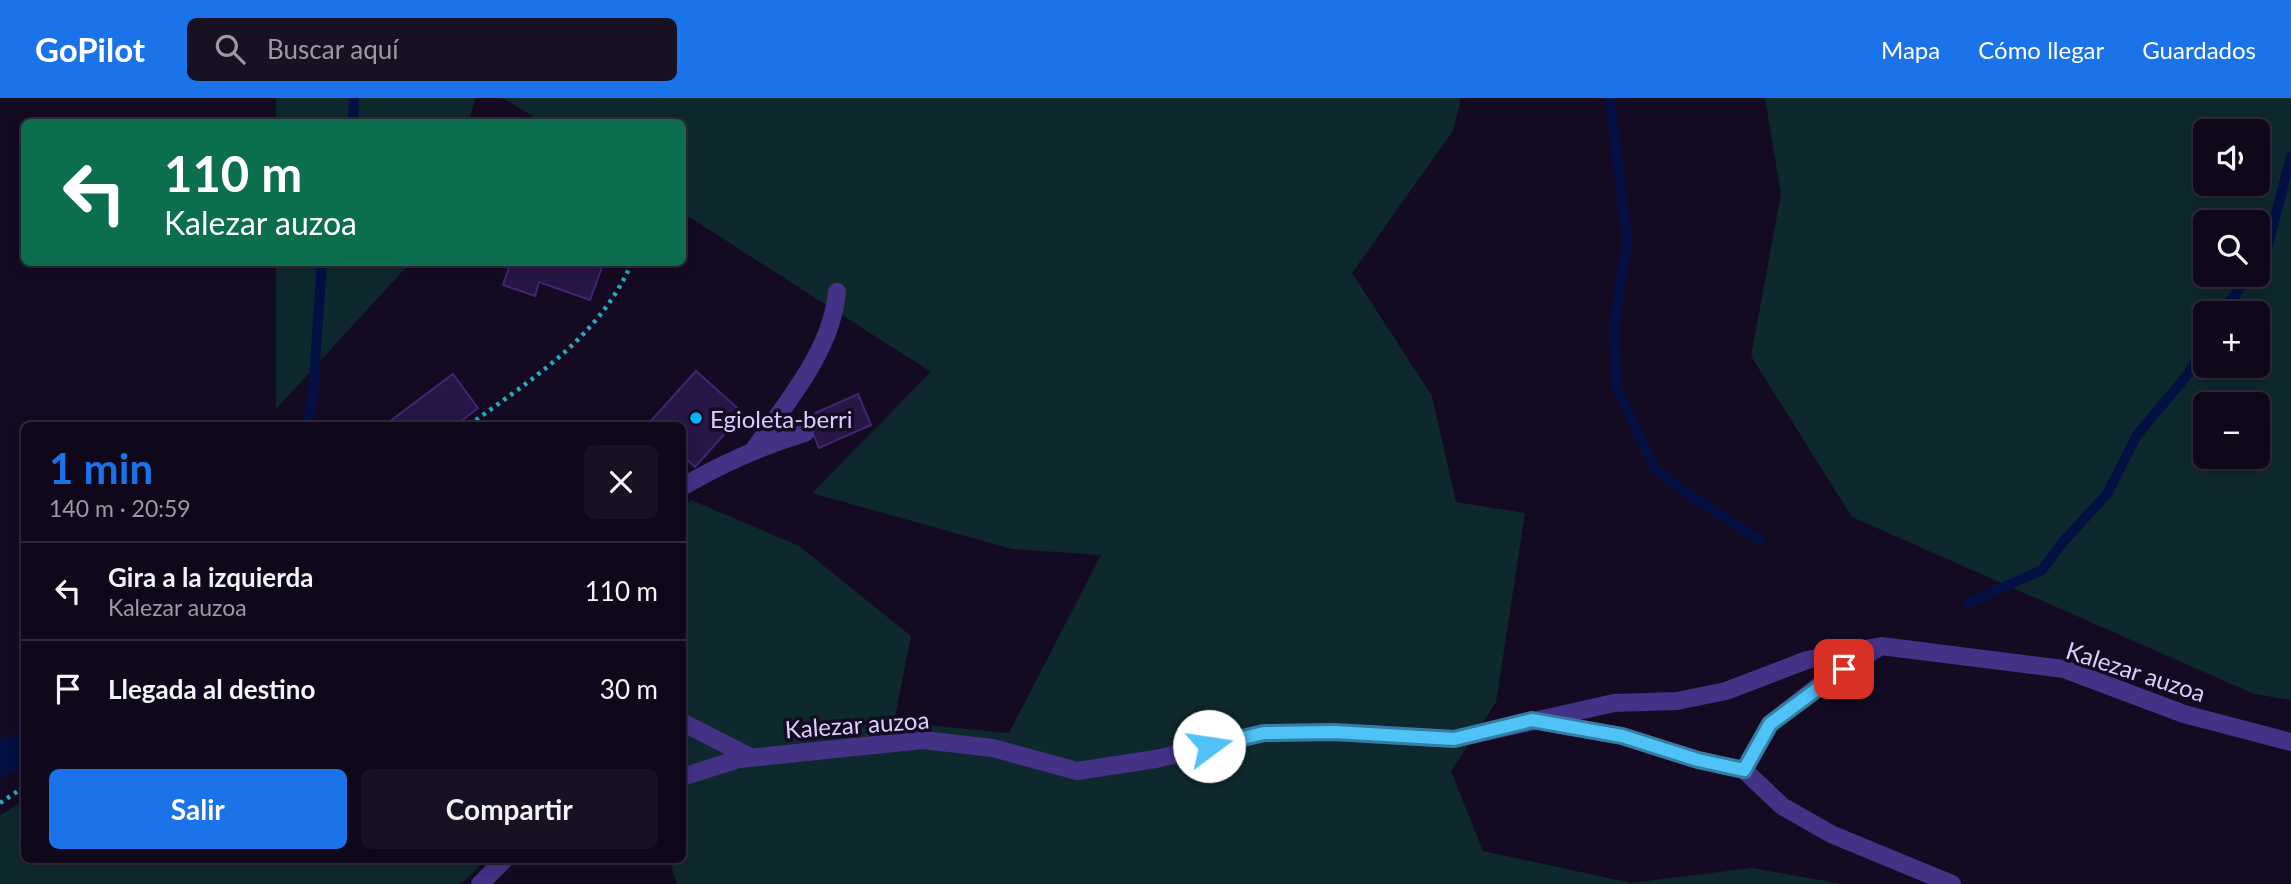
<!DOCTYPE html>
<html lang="es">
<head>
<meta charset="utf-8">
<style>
  :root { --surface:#0f081a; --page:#181123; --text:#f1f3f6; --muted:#9b9aa2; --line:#2f2939; --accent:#1a73e8 }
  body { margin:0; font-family:Lato,sans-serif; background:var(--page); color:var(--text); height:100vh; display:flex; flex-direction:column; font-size:26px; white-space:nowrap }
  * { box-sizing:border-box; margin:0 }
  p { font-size:23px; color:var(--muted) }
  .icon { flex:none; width:38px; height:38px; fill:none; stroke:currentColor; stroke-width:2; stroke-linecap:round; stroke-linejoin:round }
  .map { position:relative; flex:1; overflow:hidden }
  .panel { position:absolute; left:21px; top:324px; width:665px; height:441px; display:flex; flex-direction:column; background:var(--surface); border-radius:10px; box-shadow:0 4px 18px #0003,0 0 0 2px var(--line) }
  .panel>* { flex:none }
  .hud { position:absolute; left:21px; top:21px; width:665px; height:147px; border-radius:10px; box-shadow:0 4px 18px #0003,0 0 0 2px var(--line); background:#0b6e4f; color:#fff; overflow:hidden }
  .controls { position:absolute; left:2193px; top:21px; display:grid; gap:14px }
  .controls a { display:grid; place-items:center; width:77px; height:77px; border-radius:10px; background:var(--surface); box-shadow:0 4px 18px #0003,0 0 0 2px var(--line); font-size:35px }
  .pin { position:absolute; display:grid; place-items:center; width:60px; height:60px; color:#fff; margin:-30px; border-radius:14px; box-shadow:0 4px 10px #0006 }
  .me { position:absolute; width:77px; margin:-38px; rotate:76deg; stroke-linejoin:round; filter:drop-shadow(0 0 5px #0008) }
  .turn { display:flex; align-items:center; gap:24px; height:147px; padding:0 28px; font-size:32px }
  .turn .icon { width:91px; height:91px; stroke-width:2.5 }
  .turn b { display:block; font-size:49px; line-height:60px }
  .round { display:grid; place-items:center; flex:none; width:74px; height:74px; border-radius:10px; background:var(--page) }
  .head { display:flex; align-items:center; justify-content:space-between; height:119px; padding:0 28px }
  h1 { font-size:42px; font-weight:700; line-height:52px; color:var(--accent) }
  .action { display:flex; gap:14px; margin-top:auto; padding:14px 28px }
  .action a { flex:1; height:80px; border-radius:10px; background:var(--accent); color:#fff; font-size:28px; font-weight:700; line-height:80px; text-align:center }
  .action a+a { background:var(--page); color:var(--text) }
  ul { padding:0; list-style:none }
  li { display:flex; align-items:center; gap:21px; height:98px; padding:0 28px; border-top:2px solid var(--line) }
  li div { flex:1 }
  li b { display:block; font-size:26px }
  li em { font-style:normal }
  header { display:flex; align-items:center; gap:42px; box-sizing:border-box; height:98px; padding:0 35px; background:var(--accent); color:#fff }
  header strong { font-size:33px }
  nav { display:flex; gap:38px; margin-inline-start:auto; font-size:24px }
  .search { width:490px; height:63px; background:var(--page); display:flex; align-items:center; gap:18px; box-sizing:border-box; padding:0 24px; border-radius:10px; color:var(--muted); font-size:26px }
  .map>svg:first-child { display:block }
</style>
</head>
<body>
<header>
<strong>GoPilot</strong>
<div class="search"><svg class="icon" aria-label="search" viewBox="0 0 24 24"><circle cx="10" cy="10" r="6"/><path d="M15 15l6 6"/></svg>Buscar aquí</div>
<nav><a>Mapa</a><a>Cómo llegar</a><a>Guardados</a></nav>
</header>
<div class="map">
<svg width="2291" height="786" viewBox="0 0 2291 786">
  <rect width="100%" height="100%" fill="#140b23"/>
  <!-- green -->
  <path fill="#0e292e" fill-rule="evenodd" d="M276,0H475L469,24H276Z
    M503,0H1461L1453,33L1352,175L1432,298L1456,404L1525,415L1496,604L1451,673L1483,753L1631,785L1752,770L1842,786H677L669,761H682V409L691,402L799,448L911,538L894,624L1009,635L1101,457L1012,451L812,395L931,274L683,115L682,24H542Z
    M1765,0H2291V602L2254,596L1852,419L1751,258L1781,96ZM2258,33V86H2205V33ZM2258,124V177H2205V124ZM2258,215V268H2205V215ZM2258,306V359H2205V306Z
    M276,165H410L276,311Z
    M24,702V761H487L461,786H0V718Z"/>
  <!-- water -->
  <path fill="#041043" d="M20,634L24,637V671L0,679V641Z"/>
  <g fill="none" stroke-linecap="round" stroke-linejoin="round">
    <!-- stream -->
    <path stroke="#041043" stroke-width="10" d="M1610,0L1627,143L1614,230L1617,290L1655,371L1700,404L1760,442
      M353,24L354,0
      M2258,165L2266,154L2291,59
      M2222,215L2249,177
      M308,327L313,296L322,164
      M1969,505L2042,472L2063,444L2107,396L2137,337L2188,276L2205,246"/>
  </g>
  <!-- building -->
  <path fill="#281646" stroke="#432574" stroke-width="2" d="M511,164H604L590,202L539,184L535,198L503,187Z
    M696,273L743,315L695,369L682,357V327H651L649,325Z
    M453,276L478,310L456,327H385Z
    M858,296L871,327L819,350L806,319Z"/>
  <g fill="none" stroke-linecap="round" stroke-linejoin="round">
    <!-- path -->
    <path stroke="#22acbe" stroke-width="4.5" stroke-dasharray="3.5 5" stroke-linecap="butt" d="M469,327C532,281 600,239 632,164
      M0,705L24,689"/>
    <!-- service -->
    <path stroke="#443287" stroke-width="18" d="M753,353C786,304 831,255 837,194
      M682,389C721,366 762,348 805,335
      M682,624L750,659"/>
    <!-- minor -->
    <path stroke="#443287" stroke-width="18" d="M1542,624L1622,638L1698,662L1744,672
      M682,679L739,661L923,642L993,650L1077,673L1156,661L1263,635L1333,634L1454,641L1614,605L1677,603L1726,593L1807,562L1881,548
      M480,786L505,761
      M1952,786L1831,736L1782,708L1744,672L1770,626L1826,582L1881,548L2064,571L2184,616L2291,644"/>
  </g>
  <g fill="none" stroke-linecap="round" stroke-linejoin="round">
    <!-- route casing -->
    <g stroke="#337fa1" stroke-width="18">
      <path id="route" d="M1209,648L1264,635L1334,634L1454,641L1532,622L1622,638L1698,662L1744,672L1770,626L1844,571"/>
    </g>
    <!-- route -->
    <use href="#route" stroke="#4fc3f7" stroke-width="12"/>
  </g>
  <!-- markers -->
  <circle fill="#00b4f8" stroke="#140b23" stroke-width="2.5" cx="696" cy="320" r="7"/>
  <g text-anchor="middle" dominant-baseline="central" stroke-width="7" stroke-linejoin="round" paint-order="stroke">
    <!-- poi labels -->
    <g font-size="24" fill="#dccdff" stroke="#140b23" text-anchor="start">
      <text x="710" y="320">Egioleta-berri</text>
    </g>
    <!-- street labels -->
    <g font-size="24" fill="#dccdff" stroke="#140b23">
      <text transform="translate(2136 573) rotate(18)">Kalezar auzoa</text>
      <text transform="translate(857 626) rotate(-4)">Kalezar auzoa</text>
    </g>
  </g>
</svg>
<div class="controls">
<a><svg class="icon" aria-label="sound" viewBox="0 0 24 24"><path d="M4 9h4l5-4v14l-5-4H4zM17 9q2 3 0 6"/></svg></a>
<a><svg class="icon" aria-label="search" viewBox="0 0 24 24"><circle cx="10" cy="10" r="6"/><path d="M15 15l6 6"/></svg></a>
<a>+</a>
<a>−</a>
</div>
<div class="pin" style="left:1844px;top:571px;background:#d93025"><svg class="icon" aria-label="arrive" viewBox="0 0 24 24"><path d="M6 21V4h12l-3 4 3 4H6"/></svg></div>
<svg class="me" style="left:1209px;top:648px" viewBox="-20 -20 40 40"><circle r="19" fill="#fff"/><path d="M0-13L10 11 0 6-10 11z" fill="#4fc3f7"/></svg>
<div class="hud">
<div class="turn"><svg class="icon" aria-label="left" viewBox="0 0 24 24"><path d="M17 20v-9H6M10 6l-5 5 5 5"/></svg><div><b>110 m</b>Kalezar auzoa</div></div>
</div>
<section class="panel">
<div class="head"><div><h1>1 min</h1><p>140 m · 20:59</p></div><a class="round"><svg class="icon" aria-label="close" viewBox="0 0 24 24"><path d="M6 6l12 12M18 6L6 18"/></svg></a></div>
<ul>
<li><svg class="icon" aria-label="left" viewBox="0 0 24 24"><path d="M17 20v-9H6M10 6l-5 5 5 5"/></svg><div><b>Gira a la izquierda</b><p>Kalezar auzoa</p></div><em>110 m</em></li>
<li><svg class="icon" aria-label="arrive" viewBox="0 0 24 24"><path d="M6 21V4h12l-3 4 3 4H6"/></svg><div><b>Llegada al destino</b></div><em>30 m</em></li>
</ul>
<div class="action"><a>Salir</a><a>Compartir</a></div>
</section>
</div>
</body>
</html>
